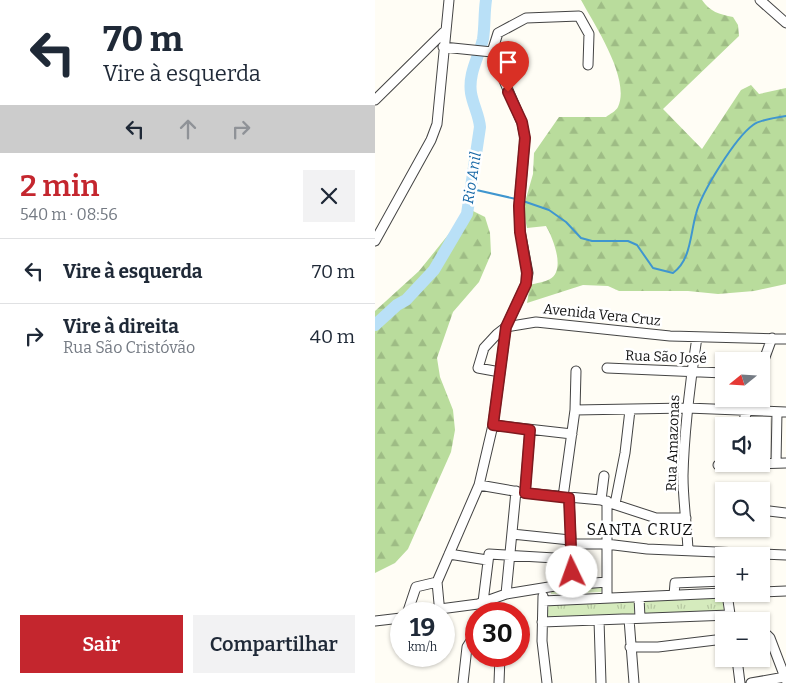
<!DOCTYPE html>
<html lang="pt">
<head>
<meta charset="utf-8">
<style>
  :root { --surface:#fff; --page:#f2f2f3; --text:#1f2937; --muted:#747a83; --line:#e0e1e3; --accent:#c4262e }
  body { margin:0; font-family:Bitter,serif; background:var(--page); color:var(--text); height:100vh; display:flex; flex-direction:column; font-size:19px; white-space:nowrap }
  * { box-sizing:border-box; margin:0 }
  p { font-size:16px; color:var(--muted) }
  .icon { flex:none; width:28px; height:28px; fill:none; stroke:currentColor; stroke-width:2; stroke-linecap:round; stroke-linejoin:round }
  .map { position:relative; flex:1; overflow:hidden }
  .panel { display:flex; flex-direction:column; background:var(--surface); width:375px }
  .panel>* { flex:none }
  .hud { background:#fff; color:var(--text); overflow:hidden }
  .needle { width:32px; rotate:252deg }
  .controls { position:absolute; left:340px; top:352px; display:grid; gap:10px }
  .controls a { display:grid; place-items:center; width:55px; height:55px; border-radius:0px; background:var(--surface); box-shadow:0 1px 4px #0004; font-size:25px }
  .speed { position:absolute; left:15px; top:602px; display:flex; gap:10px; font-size:25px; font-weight:700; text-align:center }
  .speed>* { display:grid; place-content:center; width:65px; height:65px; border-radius:50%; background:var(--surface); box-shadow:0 1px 4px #0004; line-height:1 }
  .speed small { font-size:12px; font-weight:400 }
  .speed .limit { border:8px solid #d22; background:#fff; color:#111 }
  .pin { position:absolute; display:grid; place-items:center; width:42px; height:42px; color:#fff; margin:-51px -21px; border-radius:50% 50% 50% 0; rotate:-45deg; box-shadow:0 0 5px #0007 }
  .pin .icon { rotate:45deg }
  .me { position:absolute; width:55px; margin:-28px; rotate:357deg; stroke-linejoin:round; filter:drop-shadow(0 0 4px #0008) }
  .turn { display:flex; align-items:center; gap:18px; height:105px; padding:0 20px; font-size:22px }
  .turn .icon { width:65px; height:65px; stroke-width:2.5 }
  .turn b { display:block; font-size:35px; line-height:42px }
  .lanes { display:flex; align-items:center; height:48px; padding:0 20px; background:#0003; justify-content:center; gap:25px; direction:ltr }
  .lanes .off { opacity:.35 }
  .round { display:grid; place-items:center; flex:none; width:52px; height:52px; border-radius:0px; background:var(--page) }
  .overview { display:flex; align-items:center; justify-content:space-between; height:85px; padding:0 20px }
  h1 { font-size:30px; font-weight:600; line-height:38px; color:var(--accent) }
  .primary-button { display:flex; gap:10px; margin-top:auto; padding:10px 20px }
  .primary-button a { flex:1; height:58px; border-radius:0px; background:var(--accent); color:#fff; font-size:20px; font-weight:600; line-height:58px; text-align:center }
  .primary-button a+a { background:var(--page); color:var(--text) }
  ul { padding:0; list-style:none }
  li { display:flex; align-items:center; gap:15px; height:65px; padding:0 20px; border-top:1px solid var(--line) }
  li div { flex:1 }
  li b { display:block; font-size:19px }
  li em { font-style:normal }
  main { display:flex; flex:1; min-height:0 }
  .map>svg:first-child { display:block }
</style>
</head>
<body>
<main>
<section class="panel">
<div class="hud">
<div class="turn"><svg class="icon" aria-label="left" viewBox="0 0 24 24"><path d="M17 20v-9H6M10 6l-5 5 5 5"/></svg><div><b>70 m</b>Vire à esquerda</div></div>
<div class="lanes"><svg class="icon" aria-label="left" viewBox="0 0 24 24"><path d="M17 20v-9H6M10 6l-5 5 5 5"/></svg><svg class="icon off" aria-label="ahead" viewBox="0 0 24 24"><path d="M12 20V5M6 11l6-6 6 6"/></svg><svg class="icon off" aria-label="right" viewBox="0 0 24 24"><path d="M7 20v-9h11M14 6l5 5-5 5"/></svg></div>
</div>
<div class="overview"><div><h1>2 min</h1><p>540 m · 08:56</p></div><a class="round"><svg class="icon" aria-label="close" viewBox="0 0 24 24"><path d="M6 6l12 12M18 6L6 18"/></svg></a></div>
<ul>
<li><svg class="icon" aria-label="left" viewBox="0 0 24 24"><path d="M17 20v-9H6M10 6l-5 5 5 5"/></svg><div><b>Vire à esquerda</b></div><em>70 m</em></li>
<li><svg class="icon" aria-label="right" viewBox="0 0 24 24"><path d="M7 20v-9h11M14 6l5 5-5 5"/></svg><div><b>Vire à direita</b><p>Rua São Cristóvão</p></div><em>40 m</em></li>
</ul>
<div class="primary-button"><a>Sair</a><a>Compartilhar</a></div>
</section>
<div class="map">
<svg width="411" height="683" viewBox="0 0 411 683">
  <defs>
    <pattern id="forest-firs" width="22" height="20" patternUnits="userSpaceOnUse" patternTransform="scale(1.25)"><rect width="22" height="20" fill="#b9dc9c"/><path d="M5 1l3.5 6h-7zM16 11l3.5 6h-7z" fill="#9ebc85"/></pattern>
    <pattern id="park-tufts" width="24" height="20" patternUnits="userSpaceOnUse" patternTransform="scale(1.25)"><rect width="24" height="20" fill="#d5ebbd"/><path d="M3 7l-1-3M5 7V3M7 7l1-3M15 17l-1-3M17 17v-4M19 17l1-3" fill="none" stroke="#b6c8a1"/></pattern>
  </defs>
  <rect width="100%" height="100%" fill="#fffdf5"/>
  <!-- forest -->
  <path fill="url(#forest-firs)" d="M206,0H327C335,12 344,14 358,17L363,25L364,36L288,109L327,149L366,90L376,85L384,94L411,88V284L379,291L343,294L313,291H244L233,286L208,285L152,303L155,285C161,283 170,282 175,279C191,270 178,238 171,226L152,228L148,209L158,174L159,153L184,117H231C235,114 241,111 243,107C256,79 219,24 206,0Z
    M94,209L110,217L115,233L116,254L104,282L78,312L62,358L65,377L78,410L80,430L76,452L33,549L20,563L0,573V311L44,271Z"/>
  <!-- park -->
  <path fill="url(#park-tufts)" d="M226,585L228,587L226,592L176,594V589Z
    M347,597L349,611L270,614L269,600Z
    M259,601V615L172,618L174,604Z"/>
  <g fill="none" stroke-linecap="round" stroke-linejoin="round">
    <!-- stream -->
    <path stroke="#3f96cf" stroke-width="2" d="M97,189L141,199
      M148,201L174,210L191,222L206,238L217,241H253L262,245L278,268L298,273C316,260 315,235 321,214C326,193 360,138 378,125C386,119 401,118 411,116"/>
    <!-- river -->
    <path stroke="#b9e0f7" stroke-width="12" d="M0,325L22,305L31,300L59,270L92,214L105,127C104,115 98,105 96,93C93,73 104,57 108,39C110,26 109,13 111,0"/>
    <!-- minor casing -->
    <g stroke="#444" stroke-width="11">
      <path id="minor" d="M385,0L411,23
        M117,52L123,33L151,18L204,16L214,34L213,65
        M0,100L69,32
        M0,241L56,140L62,124L74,0
        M232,368L349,373
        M386,368L397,338
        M125,372L103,368L109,348L122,334L131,327L161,322L295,336L411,339
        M200,410L312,408L411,412
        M118,425L197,434
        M367,426L376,399
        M401,463L402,412
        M343,465L411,463
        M104,485L150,493L226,500L281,518H311
        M150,493L155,430
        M188,497L200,410L201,371
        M194,498L198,585
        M226,500L229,476
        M232,501V598
        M240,504L250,453L255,410
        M346,504L349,505
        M386,510L411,513
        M137,534L195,540
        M195,544H231L272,549L411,555
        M313,550C312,526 308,501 308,476C309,429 315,384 322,337
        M74,554L112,560
        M386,570L388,554
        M386,592L411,591
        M131,594L141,491
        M352,594L356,621
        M299,595L300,583L349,581
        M168,596L167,641L172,683
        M264,597L265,618
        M168,601L349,593
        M108,602L114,554L197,559
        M65,609L103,604L131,594L180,586L232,582
        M32,614L41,587L62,582
        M65,614L62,582L104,485L118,425L131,327L151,284L153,273L145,231L144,206L150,138L147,123L117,52L68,47
        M254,619L259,683
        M224,620L226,683
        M0,621L26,618
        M167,622L355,615
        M386,634L392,635L395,638L411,680
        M255,647H283L349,639
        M362,659L365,683
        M88,683L92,647L101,633
        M124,683L125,656
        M376,683L410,677"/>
    </g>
    <!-- minor -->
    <use href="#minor" stroke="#fff" stroke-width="9"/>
  </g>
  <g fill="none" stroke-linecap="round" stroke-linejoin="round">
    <!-- route casing -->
    <g stroke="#7f191e" stroke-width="12">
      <path id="route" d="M133,92L147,122L150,138L144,206L145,232L152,273L151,284L131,327L118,425L155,430L150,493L194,498L197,572"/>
    </g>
    <!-- route -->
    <use href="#route" stroke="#c4262e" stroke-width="9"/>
  </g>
  <g text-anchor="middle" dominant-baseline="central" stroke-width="5" stroke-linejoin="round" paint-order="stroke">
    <!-- street labels -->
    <g font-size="14" fill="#111" stroke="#fff">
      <text transform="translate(227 315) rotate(6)">Avenida Vera Cruz</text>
      <text transform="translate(291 357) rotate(2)">Rua São José</text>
      <text transform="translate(298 443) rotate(-88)">Rua Amazonas</text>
    </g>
    <!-- water labels -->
    <g font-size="15" font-style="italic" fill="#1768a6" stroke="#fff">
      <text transform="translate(97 178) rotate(-81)">Rio Anil</text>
    </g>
    <!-- quarter labels -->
    <g font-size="16" letter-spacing="1" fill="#111" stroke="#fff">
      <text x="265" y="529">SANTA CRUZ</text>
    </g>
  </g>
</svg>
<div class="controls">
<a><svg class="needle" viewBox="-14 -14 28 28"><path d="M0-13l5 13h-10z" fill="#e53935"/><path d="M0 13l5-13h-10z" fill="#747a83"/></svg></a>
<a><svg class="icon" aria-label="sound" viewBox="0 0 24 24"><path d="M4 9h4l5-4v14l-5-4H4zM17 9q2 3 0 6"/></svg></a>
<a><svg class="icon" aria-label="search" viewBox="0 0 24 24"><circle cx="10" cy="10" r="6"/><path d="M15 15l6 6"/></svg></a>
<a>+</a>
<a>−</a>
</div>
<div class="speed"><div>19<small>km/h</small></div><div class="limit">30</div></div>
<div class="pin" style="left:133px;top:92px;background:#d93025"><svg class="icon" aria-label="arrive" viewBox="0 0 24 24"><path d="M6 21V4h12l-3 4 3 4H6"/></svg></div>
<svg class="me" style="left:197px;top:572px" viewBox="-20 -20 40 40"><circle r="19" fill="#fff"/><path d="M0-13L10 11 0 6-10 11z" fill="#c4262e"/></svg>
</div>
</main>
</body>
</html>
